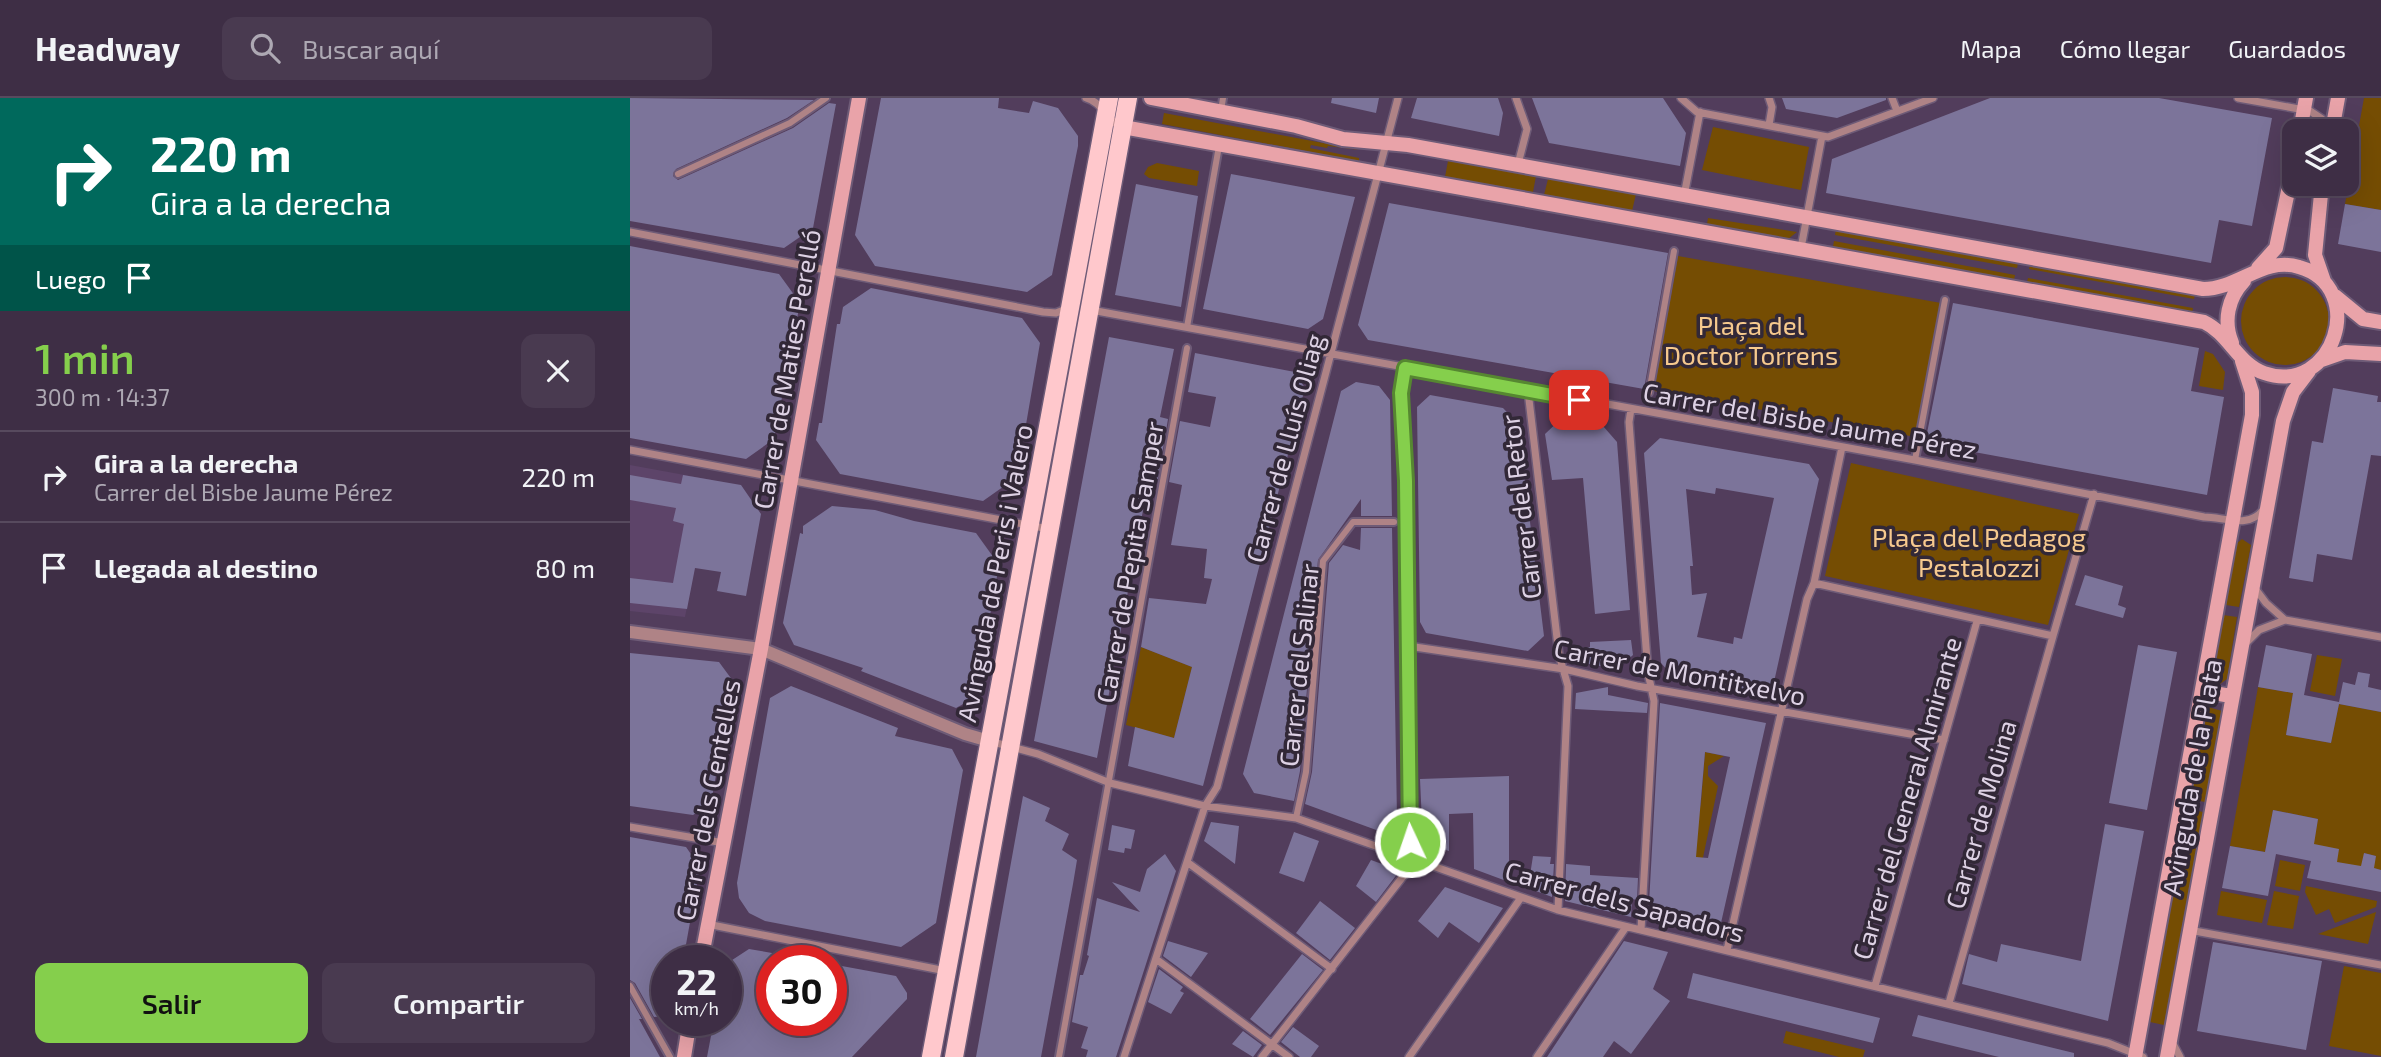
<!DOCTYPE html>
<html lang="es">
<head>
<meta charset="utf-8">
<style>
  :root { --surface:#3e2e45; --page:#493a50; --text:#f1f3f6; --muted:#ada8b3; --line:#574a5e; --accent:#85cf4c }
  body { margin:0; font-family:"Exo 2",sans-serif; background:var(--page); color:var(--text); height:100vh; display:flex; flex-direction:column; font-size:26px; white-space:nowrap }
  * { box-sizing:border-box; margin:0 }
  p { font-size:23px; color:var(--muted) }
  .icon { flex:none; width:38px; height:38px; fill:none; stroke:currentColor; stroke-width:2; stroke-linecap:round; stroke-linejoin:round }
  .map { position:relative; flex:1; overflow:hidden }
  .details { display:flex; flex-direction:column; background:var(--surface); width:630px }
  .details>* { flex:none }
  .banner { background:#00695c; color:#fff; overflow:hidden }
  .buttons { position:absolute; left:1652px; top:21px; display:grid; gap:14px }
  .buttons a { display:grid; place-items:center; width:77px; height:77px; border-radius:14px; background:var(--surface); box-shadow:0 7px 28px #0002,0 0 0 2px var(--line); font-size:35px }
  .speed { position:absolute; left:21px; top:847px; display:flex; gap:14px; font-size:35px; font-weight:700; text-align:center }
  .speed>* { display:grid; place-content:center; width:91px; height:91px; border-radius:50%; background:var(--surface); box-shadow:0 7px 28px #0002,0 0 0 2px var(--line); line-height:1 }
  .speed small { font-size:18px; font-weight:400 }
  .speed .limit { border:10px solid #d22; background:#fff; color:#111 }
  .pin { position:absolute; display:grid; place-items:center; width:60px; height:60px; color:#fff; margin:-30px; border-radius:14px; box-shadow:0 4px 10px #0006 }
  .me { position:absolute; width:77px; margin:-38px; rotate:357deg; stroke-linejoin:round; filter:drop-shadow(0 0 5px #0008) }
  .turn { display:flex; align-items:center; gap:24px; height:147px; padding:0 35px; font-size:32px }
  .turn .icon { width:91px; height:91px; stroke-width:2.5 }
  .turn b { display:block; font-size:49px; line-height:60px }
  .then { display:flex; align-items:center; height:66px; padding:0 35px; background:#0003; gap:14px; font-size:26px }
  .round { display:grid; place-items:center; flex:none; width:74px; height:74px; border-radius:14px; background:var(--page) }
  .summary { display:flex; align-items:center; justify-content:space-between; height:119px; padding:0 35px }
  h1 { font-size:42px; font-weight:600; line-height:52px; color:var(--accent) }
  .primary-button { display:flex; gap:14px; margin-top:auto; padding:14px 35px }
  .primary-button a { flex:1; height:80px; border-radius:14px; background:var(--accent); color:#111; font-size:28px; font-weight:600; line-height:80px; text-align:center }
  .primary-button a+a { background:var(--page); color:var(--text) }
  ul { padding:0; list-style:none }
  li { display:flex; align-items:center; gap:21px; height:91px; padding:0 35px; border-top:2px solid var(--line) }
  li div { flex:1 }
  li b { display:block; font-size:26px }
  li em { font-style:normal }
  header { display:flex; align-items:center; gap:42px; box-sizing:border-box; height:98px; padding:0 35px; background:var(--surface); border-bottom:2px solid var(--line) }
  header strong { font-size:33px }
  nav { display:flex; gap:38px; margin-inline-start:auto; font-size:24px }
  .search { width:490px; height:63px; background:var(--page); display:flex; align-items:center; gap:18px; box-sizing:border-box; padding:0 24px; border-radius:14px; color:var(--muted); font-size:26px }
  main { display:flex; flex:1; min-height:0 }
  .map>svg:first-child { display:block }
</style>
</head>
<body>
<header>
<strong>Headway</strong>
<div class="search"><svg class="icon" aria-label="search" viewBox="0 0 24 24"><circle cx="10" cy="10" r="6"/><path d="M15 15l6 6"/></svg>Buscar aquí</div>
<nav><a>Mapa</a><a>Cómo llegar</a><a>Guardados</a></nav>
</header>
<main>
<section class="details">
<div class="banner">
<div class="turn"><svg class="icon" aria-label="right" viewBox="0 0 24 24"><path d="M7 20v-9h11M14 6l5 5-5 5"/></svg><div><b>220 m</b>Gira a la derecha</div></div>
<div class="then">Luego<svg class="icon" aria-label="arrive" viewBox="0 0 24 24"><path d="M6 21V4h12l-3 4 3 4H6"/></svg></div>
</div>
<div class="summary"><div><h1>1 min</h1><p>300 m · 14:37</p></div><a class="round"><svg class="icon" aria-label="close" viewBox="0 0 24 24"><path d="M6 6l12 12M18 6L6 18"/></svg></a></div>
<ul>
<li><svg class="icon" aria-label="right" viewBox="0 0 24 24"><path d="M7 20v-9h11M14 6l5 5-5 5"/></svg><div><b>Gira a la derecha</b><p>Carrer del Bisbe Jaume Pérez</p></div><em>220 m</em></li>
<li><svg class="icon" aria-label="arrive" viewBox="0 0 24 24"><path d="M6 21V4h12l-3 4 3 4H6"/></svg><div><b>Llegada al destino</b></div><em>80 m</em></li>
</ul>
<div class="primary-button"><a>Salir</a><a>Compartir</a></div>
</section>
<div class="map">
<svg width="1751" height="959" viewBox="0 0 1751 959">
  <rect width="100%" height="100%" fill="#523d5c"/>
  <!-- built -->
  <path fill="#5d4469" d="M0,367L82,382L55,519L0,513Z"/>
  <!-- green -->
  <path fill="#754d03" d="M1734,0H1751V112L1715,106Z
    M534,15L730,52L698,48L697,50L681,47L680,50L729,60V63L532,26Z
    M1083,29L1179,49L1171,92L1072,72Z
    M818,63L906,78L903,94L815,79Z
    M527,65L569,73L567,88L519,80L514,76L518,69Z
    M918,81L1006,96L1002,113L914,97Z
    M1078,120L1167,134L1158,141L1077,126Z
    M1206,131L1388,165L1387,170L1205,137Z
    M1204,143L1385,177L1384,182L1203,149Z
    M1048,158L1311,205L1286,339L1024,293Z
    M1400,167L1565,197L1564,201L1399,171Z
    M1611 223a44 44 0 1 1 88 0a44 44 0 1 1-88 0Z
    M1398,180L1563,210L1562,215L1397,184Z
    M1575,253L1583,256L1595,274L1593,292L1569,288Z
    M1221,365L1449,416L1418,527L1195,478Z
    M1612,441L1621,447L1609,509L1596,507L1606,446Z
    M1593,517L1607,519L1597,581L1590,586L1582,578Z
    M511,549L562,569L544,640L496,627Z
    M1687,557L1712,561L1705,598L1680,593Z
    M1628,589L1663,595L1656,637L1701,645L1709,606L1751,614V772L1742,770L1746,758L1734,755L1733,769L1705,764L1709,751L1681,759L1688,721L1643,712L1635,754L1600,748Z
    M1578,609L1592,613L1575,704L1560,701Z
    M1075,654L1094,658L1078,668V678L1088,688L1067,788L1063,739L1071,705Z
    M1559,711L1573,714L1534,927L1520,924Z
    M1650,762L1675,767L1670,793L1645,788Z
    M1676,788L1747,803L1746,809L1705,825L1699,811L1686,817L1675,794Z
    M1591,793L1637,802L1632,825L1587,817Z
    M1644,793L1669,798L1663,831L1637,827Z
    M1746,814L1738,846L1688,836Z
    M1714,868L1751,875V958L1699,948Z
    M1156,933L1235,952L1233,959H1209L1153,945Z"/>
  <!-- building -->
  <path fill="#7c749a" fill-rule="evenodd" d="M0,0L184,2L157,20L46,71L43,78L48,82L163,30L199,5L206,6L183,130L154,150L0,123Z
    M251,0H369L368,10L399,15L403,3L428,10L448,38V48L422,177L397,194L245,168L225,137Z
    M702,0H749L746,15L701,5Z
    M787,0H868L873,15L869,38L781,20Z
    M902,0H1033L1056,35L1050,68L919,45Z
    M1152,0H1256V2L1207,20L1156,11Z
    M1360,0H1529L1642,20L1622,128L1589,122L1581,165L1196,95L1202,61Z
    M601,76L725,99L693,221L678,231L573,211Z
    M506,86L568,98L551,209L485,197Z
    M759,105L1038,155L1014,291L738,242L728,227Z
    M1715,106L1751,112V154L1708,146Z
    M0,148L149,176L170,205L144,341L116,361L0,340Z
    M241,190L392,220L410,245L387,379L353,403L210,376L186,342L189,325H192L207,226H210L213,209Z
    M1323,205L1569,250L1561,293L1594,299L1577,397L1295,345Z
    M479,239L544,251L530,319L538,321L528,381L519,380L467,660L404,643Z
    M565,255L665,274L675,290L573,688L498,668L505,629L544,640L562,569L511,549L519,500L576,506L582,481L574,480L577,451L541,447L552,387L539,384L550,323L580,329L586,299L558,294Z
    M726,284L749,288L760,302L762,418H731V401L688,462L670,673L664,703L624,695L613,676L711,293Z
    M1703,290L1748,298L1747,304H1751V358L1741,357L1722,462L1687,456L1683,484L1659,480L1682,343L1693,345Z
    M800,297L873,310L888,326L914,538L898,553L796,535L790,524L787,309Z
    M932,320L973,328L987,344L1000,512L965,516L953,380L922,382L915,336Z
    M1030,340L1179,366L1189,381L1144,584L1125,597L1046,582L1031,565L1014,355ZM1086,390L1144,400L1112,541L1104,539L1103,546L1067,539L1077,495L1062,497L1060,468H1063L1056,391L1085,396Z
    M0,377L51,386L53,377L111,387L131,416L116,498L87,493L91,474L65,470L57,511L0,505V480L43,485L54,426L43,423L46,410L0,402Z
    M202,408L245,412L284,423L346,435L369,467L353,557L349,562L353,570L349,572L346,599L326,610L231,573L233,570L164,547L153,525L170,435L173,436V428Z
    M731,430H762L767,720L749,733L675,706L682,674L699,465L713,447L730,452Z
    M1455,477L1493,488L1488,507L1496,510L1493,520L1445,507Z
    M1001,542L1003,557L987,571L959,566L945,551L960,549V544Z
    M1508,547L1547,554L1517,712L1479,705Z
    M1636,547L1682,556L1674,597L1709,604L1713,584L1725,587L1728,574L1740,576L1738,589L1751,592V614L1709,606L1701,645L1656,637L1663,595L1628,589Z
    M0,555L89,564L103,583L81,705L63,717L0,708Z
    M161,588L268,630L265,638L322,651L333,672L306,825L271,849L135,823L119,815L109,800L107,785L140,600Z
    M978,589V597L1018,605L1017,615L945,611L946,595Z
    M1030,605L1136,625L1091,825L1019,806ZM1075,654L1100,659L1078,760L1066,759Z
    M879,678V784L844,771L843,715L819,716V753L809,750L792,725L790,681Z
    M393,698L420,710L415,723L439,736L432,752L447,762L443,786L411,959H346Z
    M1643,712L1688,721L1684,746L1709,751L1707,764L1731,768L1734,755L1746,758L1744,770L1751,772V794L1677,780L1681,763L1646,756L1638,798L1592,790L1600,748L1635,754Z
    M581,724L609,728L605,766L574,743Z
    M1475,726L1514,733L1478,923L1332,886L1339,856L1367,864L1371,846L1451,863Z
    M482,727L505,732L501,751L495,750L494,755L478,752Z
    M664,734L689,743L674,784L649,775Z
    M0,739L56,749L70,769L53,863H37V918L24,919L5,885L0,882Z
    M535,756L546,773L486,959H456L458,952L451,950L458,929L442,924L450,877H453L459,858L457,857L467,800L510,814L482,784L510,794L517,771Z
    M903,758L921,759L920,766H924L922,799L898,790Z
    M741,762L766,771L768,775L746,804L726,788Z
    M936,766L960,768V777L1008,780L1007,802L1002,801L1001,819L935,803Z
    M815,789L873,810L849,845L819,824L808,840L788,823Z
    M690,803L725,830L700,862L666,835Z
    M538,843L578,855L561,879L533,858Z
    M994,843L1038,854L1023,891L1040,903L1001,956L984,943L973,959H917Z
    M1583,844L1692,863L1676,952L1567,933Z
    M119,851L142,855V922H201V866L266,878L277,895V901L222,959H77L84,922H96V866Z
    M672,856L693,872L640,937L620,921Z
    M529,871L553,889L550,893L554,895L541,916L518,904Z
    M1063,875L1250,920L1243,945L1057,900Z
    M0,900L12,921H9L30,959H0Z
    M1288,917L1444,955V959H1369L1282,938Z
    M663,929L689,948L681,959H670L651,944Z
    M613,933L632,947L623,959L602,946Z"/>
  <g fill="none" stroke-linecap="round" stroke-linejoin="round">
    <!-- pedestrian casing -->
    <g stroke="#6e5b77" stroke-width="10">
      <path id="pedestrian" d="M591,13L593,0
        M48,76L160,25L196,0
        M557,229L589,48
        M1019,295L1044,153
        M1285,362L1315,202
        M666,720L676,674L693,463L723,424H764
        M0,888L40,959
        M429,959L557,250"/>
    </g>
    <!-- minor casing -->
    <g stroke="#6e5b77" stroke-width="10">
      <path id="minor" d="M456,0C474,5 475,22 492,29
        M886,0L897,31L888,66
        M1051,0L1067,14L1198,39L1303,0
        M1262,0L1267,13
        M1608,0L1680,13L1692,21L1694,33
        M1139,27L1142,9L1139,0
        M1054,98L1070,14
        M0,134L413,214L426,215L436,211
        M1171,150L1192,38
        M461,212L1285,362L1574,419C1594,419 1619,431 1633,412
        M898,293L929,557L938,588L928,812
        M1001,311L999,324L1018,575L1024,603L1011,832
        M0,352L419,431
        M1184,485L1423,538L1464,396
        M1624,489L1636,505L1655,522L1751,539
        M1615,546L1629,532L1655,522
        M778,548L934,571L1007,588L1314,642
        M359,643L408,656L480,685L575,708L666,720L928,812L1478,945L1513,959
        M0,729L94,745
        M557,764L702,871
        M77,826L316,873
        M1559,832L1751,867
        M1097,852L1177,501L1184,485L1212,349
        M526,861L659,959
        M1245,888L1347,523
        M1319,905L1423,538
        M1542,944L1550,959
        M494,959L575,708L587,689L768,0
        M632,959L782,767L778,732V536L771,295L775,270
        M779,959L890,801
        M907,959L996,829"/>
    </g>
    <!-- tertiary casing -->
    <g stroke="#6e5b77" stroke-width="16">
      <path id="tertiary" d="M0,534L131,551L335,636L359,643"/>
    </g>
    <!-- secondary casing -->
    <g stroke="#6e5b77" stroke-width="18">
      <path id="secondary" d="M493,29L1574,224C1599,236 1608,266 1634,275C1704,299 1739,189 1669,169C1634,158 1608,191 1573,191L778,47L713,41L666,28L521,0
        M1670,33L1676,0
        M1702,33L1708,0
        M1692,86L1685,157L1694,183
        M1628,170L1646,150L1664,65
        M1705,198L1733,221L1751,224
        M1602,245C1593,223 1598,200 1614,183
        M1692,262L1715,254L1751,256
        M1572,593L1601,598
        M71,863L131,551L229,0
        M54,959L60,922
        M1505,959L1622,317V294L1612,263
        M1537,959L1653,323L1663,294L1679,273"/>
    </g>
    <!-- primary casing -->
    <g stroke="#6e5b77" stroke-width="21">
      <path id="primary" d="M301,959L479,0
        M324,959L498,0"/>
    </g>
    <!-- pedestrian -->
    <use href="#pedestrian" stroke="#af8386" stroke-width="6"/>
    <!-- minor -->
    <use href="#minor" stroke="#af8386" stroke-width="7"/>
    <!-- tertiary -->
    <use href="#tertiary" stroke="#af8386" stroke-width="12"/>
    <!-- secondary -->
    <use href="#secondary" stroke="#e9a3a9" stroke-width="14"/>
    <!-- primary -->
    <use href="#primary" stroke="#ffc8cc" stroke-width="18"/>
  </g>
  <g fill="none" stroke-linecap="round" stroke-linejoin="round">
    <!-- route casing -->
    <g stroke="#568731" stroke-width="18">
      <path id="route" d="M780,744L776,383L771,295L775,270L949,302"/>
    </g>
    <!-- route -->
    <use href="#route" stroke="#85cf4c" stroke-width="12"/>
  </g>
  <g text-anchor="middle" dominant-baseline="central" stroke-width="7" stroke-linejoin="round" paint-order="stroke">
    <!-- park labels -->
    <g font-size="26" fill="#f6c98e" stroke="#322837">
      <text x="1121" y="226">Plaça del<tspan x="1121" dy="30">Doctor Torrens</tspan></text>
      <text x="1349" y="438">Plaça del Pedagog<tspan x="1349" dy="30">Pestalozzi</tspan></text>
    </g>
    <!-- street labels -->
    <g font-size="26" fill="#ddd1e4" stroke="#322837">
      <text transform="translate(156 271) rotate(-80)">Carrer de Maties Perelló</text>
      <text transform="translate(1180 322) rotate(10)">Carrer del Bisbe Jaume Pérez</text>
      <text transform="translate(654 350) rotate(-75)">Carrer de Lluís Oliag</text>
      <text transform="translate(890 409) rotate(-97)">Carrer del Retor</text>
      <text transform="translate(499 464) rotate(-80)">Carrer de Pepita Samper</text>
      <text transform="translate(364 475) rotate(-79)">Avinguda de Peris i Valero</text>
      <text transform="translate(668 567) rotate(-84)">Carrer del Salinar</text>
      <text transform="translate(1050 573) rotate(11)">Carrer de Montitxelvo</text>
      <text transform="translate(1561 679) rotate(-80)">Avinguda de la Plata</text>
      <text transform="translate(1276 700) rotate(-74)">Carrer del General Almirante</text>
      <text transform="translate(77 702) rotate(-79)">Carrer dels Centelles</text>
      <text transform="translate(1350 716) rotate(-74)">Carrer de Molina</text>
      <text transform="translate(995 803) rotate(15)">Carrer dels Sapadors</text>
    </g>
  </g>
</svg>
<div class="buttons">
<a><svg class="icon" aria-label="layers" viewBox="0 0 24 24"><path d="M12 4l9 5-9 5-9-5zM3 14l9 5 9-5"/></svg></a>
</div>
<div class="speed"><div>22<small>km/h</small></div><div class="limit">30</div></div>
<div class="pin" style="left:949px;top:302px;background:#d93025"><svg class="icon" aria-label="arrive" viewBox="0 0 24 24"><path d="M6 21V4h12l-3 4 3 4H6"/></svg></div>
<svg class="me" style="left:780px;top:744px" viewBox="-20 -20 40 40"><circle r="17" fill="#85cf4c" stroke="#fff" stroke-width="3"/><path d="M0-11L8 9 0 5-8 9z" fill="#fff"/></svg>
</div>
</main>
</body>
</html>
